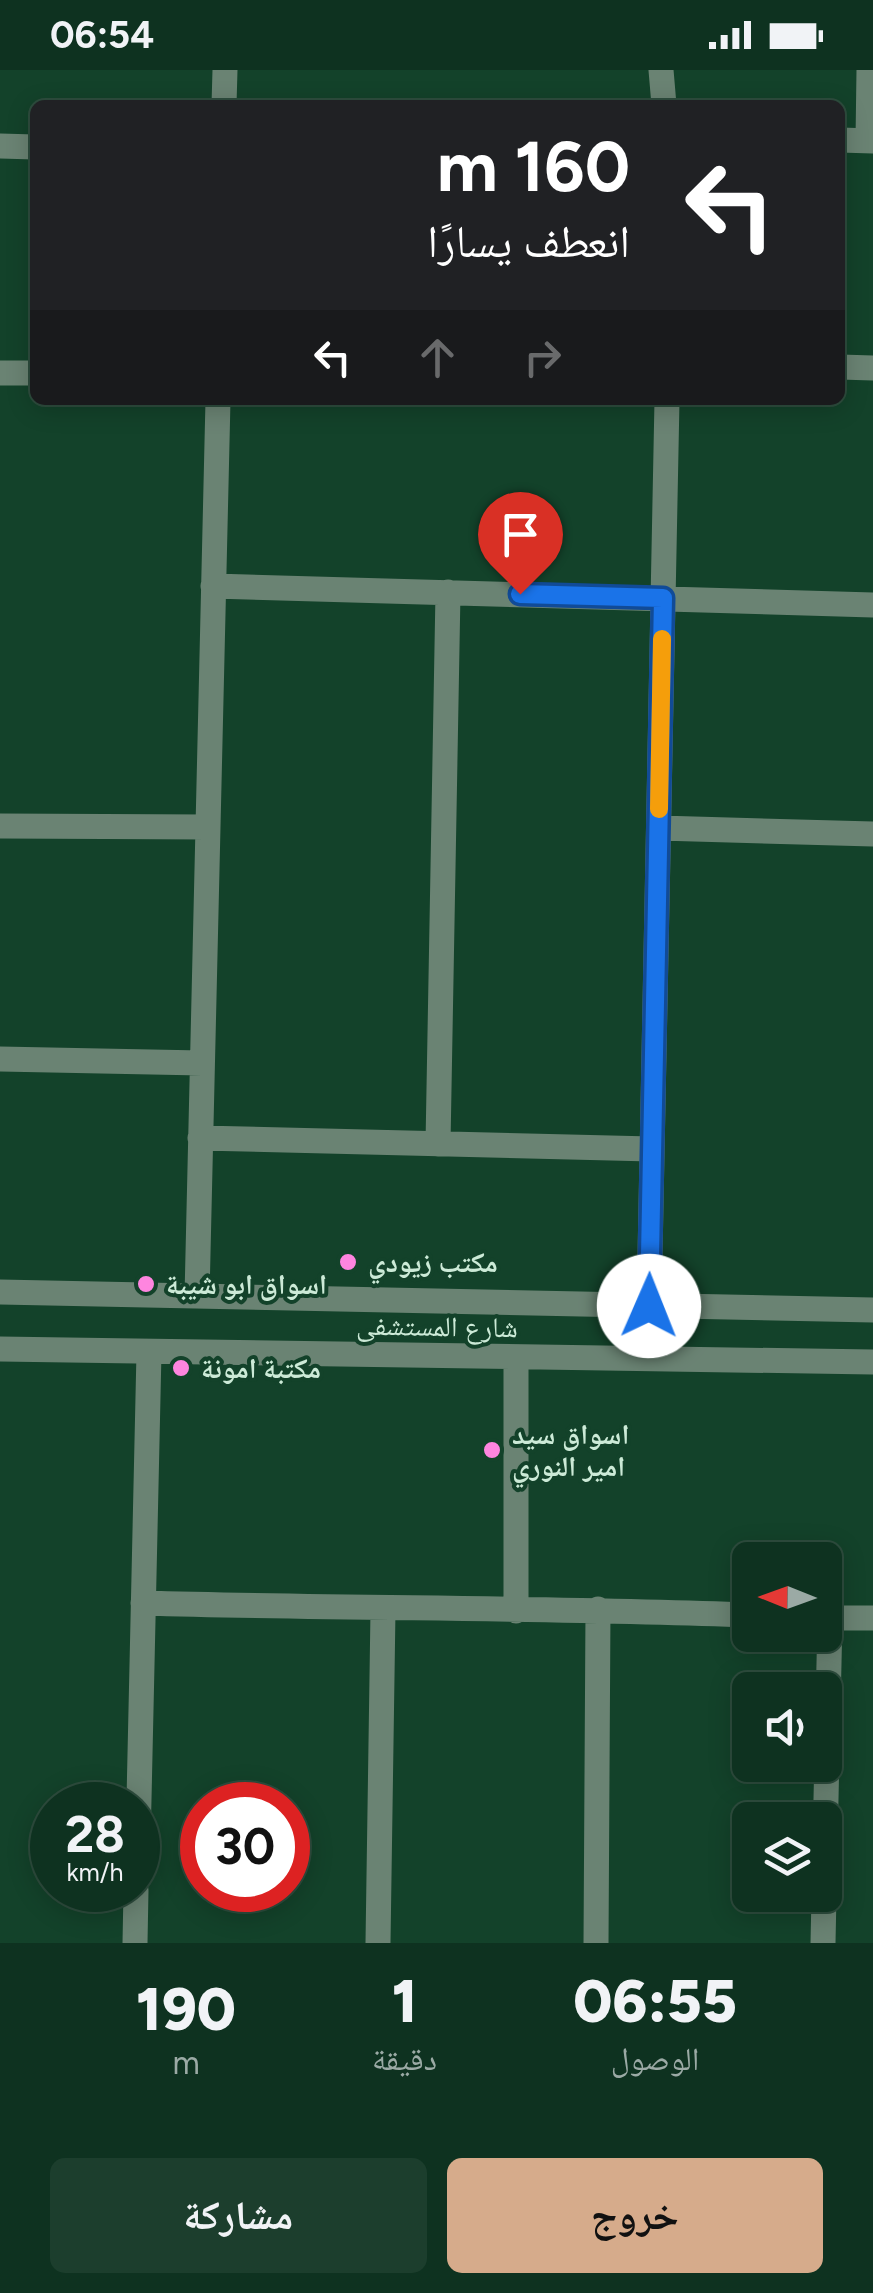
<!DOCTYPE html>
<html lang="ar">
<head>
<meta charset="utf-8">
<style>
  :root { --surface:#0e3220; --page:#1c3e2d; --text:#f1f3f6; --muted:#9baaa5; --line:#2e4d3e; --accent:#d6ab8b }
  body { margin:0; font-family:Figtree,"Noto Naskh Arabic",sans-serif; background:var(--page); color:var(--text); direction:rtl; height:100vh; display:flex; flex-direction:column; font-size:38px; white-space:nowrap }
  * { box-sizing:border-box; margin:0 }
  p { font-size:32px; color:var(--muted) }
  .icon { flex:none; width:55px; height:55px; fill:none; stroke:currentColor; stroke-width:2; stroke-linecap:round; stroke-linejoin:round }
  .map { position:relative; height:1873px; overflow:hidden; direction:ltr }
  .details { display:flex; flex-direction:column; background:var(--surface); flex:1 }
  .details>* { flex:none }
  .banner { position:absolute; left:30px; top:30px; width:815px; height:305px; border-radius:15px; box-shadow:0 5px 25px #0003,0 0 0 2px var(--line); direction:rtl; background:#202124; color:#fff; overflow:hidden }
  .needle { width:65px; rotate:271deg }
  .fabs { position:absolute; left:732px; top:1472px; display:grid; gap:20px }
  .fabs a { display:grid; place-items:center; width:110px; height:110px; border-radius:15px; background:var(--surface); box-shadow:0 5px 25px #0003,0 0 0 2px var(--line); font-size:50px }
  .speed { position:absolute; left:30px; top:1712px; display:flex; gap:20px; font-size:50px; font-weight:700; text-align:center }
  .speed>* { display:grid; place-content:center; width:130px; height:130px; border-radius:50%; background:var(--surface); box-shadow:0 5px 25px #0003,0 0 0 2px var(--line); line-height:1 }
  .speed small { font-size:25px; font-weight:400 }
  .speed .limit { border:15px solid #d22; background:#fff; color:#111 }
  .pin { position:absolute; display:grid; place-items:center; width:85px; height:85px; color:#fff; margin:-102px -42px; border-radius:50% 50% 50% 0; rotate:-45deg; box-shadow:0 0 10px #0007 }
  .pin .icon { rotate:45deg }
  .me { position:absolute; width:110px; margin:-55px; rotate:1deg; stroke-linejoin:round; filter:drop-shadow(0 0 8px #0008) }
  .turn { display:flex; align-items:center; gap:35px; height:210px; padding:0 50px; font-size:45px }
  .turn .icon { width:130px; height:130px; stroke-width:2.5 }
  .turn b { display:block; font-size:70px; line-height:85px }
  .lanes { display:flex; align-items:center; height:95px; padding:0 50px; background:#0003; justify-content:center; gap:50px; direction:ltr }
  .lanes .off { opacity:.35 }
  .eta { display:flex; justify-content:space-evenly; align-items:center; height:170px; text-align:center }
  .eta b { font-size:60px; font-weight:800; line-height:70px }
  .button { display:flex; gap:20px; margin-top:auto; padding:20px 50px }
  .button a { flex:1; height:115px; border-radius:15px; background:var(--accent); color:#111; font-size:40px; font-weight:800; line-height:115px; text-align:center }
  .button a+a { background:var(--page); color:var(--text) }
  .status { display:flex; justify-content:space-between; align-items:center; height:70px; padding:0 50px; background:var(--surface); direction:ltr }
  .status svg { height:28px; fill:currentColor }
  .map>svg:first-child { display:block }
</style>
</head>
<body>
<div class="status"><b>06:54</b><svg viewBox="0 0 49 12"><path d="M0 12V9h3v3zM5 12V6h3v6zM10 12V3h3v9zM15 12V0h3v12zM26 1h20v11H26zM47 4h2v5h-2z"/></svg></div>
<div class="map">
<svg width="873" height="1873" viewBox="0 0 873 1873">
  <rect width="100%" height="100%" fill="#13422a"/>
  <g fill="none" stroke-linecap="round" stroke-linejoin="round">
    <!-- minor -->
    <path stroke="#6a8373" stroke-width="25" d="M661,0L664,35
      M224,35L225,0
      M840,70L873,71
      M868,70L869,0
      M0,76L35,77
      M840,297L873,298
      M0,303H35
      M213,516L873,535
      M0,756L208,757
      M659,758L873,764
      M0,989L202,993
      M200,1068L652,1079
      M438,1074L448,522
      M0,1222L873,1240
      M197,1226L218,330
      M649,1236L667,330
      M0,1279L873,1292
      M516,1287V1541
      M143,1533C345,1539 548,1537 750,1545
      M825,1548H873
      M138,1774L149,1282
      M825,1774L830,1548
      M135,1873L136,1820
      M378,1873L383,1540
      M596,1873L598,1539
      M823,1873L824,1825"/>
  </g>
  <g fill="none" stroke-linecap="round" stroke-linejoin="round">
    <!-- route casing -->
    <g stroke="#114b97" stroke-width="25">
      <path id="route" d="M520,524L663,528L649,1236"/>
    </g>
    <!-- route -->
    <use href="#route" stroke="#1a73e8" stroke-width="18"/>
    <!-- slow -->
    <path stroke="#f59e0b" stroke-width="18" d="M659,739L662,569"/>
  </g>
  <!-- markers -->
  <g fill="#fe85df" stroke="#13422a" stroke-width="4">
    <circle cx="348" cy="1192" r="10"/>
    <circle cx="146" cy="1214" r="10"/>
    <circle cx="181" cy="1298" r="10"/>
    <circle cx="492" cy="1380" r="10"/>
  </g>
  <g text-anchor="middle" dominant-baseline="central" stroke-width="8" stroke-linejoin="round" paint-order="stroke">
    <!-- poi labels -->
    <g font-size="28" font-weight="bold" fill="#ccead7" stroke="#13422a" text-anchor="start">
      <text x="368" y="1192">مكتب زيودي</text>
      <text x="166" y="1214">اسواق ابو شيبة</text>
      <text x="201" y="1298">مكتبة امونة</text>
      <text x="512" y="1364">اسواق سيد<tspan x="512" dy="32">امير النوري</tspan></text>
    </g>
    <!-- street labels -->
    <g font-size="28" fill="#ccead7" stroke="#13422a">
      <text transform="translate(437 1256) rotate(1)">شارع المستشفى</text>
    </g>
  </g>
</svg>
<div class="fabs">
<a><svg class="needle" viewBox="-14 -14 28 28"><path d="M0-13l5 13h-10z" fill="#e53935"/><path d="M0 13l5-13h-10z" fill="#9baaa5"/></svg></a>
<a><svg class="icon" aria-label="sound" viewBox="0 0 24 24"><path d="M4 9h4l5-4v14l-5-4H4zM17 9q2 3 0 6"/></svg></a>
<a><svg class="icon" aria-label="layers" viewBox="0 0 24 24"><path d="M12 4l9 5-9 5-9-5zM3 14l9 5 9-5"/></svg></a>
</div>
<div class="speed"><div>28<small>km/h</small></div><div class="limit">30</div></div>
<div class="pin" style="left:520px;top:524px;background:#d93025"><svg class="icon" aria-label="arrive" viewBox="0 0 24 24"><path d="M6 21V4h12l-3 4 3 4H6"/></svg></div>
<svg class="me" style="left:649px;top:1236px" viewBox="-20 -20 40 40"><circle r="19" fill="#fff"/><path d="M0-13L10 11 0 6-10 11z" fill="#1a73e8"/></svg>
<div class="banner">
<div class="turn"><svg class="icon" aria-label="left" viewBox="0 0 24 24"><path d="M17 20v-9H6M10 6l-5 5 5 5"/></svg><div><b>160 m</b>انعطف يسارًا</div></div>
<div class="lanes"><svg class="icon" aria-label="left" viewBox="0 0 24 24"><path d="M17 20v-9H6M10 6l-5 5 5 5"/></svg><svg class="icon off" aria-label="ahead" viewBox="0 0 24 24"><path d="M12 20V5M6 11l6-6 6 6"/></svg><svg class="icon off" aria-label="right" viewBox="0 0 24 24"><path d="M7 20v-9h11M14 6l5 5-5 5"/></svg></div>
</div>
</div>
<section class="details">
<div class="eta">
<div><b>06:55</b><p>الوصول</p></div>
<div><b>1</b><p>دقيقة</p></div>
<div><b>190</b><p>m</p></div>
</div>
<div class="button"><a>خروج</a><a>مشاركة</a></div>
</section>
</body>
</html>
